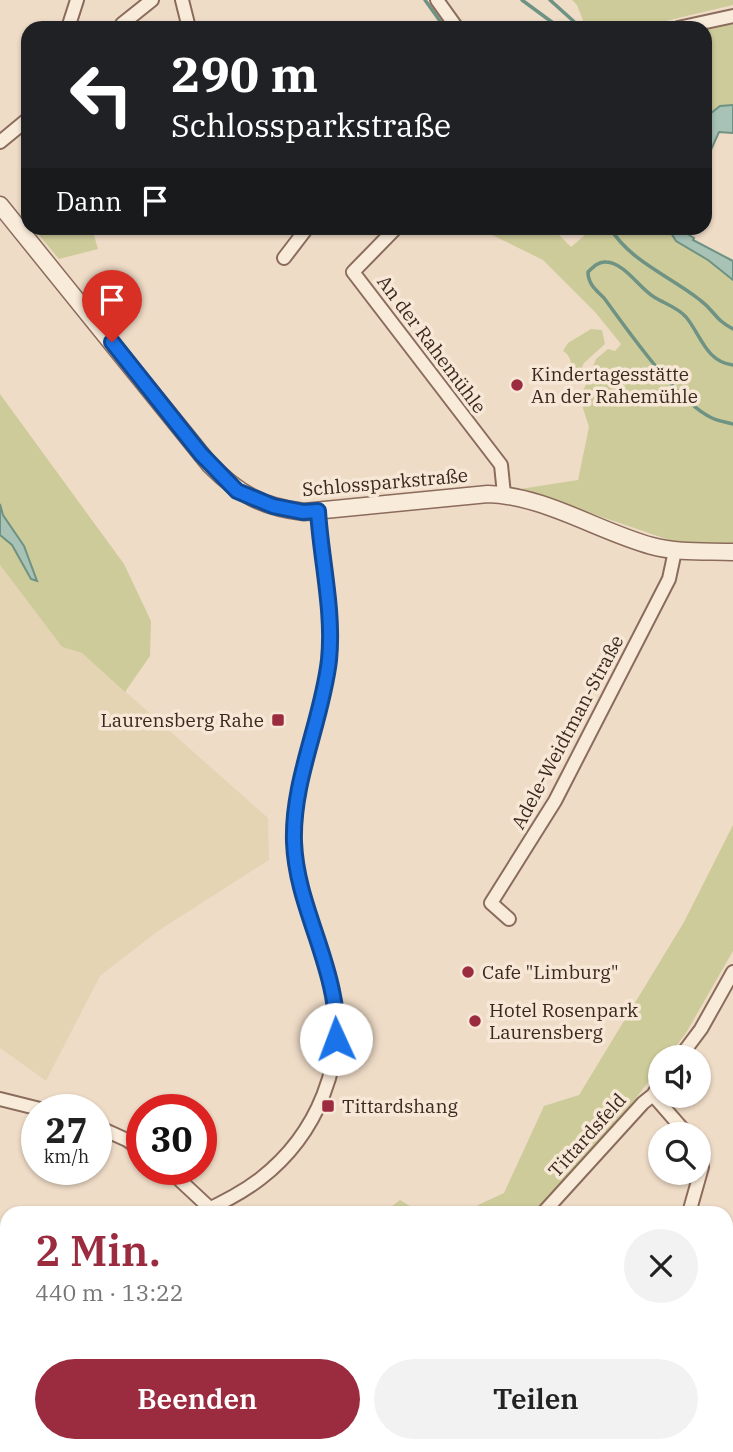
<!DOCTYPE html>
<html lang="de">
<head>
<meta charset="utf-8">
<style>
  :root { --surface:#fff; --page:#f2f2f2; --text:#222; --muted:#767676; --accent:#9b2b3f }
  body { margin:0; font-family:"IBM Plex Serif",serif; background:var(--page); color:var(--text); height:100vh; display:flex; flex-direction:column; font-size:26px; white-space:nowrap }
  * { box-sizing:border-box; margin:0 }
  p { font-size:23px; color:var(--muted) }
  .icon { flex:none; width:38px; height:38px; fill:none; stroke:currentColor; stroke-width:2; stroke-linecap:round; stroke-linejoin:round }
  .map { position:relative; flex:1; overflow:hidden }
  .details { position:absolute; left:0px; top:1206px; width:733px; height:247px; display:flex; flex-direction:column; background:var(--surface); border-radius:21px 21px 0 0; box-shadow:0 2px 5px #0004 }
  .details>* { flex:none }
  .guide { position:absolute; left:21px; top:21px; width:691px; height:214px; border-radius:21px; box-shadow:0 2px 5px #0004; background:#202124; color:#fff; overflow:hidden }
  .tools { position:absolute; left:648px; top:1045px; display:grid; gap:14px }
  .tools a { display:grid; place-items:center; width:63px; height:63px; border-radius:50%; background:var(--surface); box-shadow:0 2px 5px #0004; font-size:35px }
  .speed { position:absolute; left:21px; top:1094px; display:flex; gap:14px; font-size:35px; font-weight:700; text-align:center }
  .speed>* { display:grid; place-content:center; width:91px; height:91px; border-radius:50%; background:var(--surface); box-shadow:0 2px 5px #0004; line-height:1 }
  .speed small { font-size:18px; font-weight:400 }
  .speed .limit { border:10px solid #d22; background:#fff; color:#111 }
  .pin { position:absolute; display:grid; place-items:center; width:60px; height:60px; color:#fff; margin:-72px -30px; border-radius:50% 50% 50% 0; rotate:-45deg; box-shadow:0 0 7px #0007 }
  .pin .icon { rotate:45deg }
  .me { position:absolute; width:77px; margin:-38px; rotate:358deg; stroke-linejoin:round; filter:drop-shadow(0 0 5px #0008) }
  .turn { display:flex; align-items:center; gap:24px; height:147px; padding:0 35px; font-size:32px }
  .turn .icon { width:91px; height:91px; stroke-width:2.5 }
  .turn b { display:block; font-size:49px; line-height:60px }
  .then { display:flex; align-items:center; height:66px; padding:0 35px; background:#0003; gap:14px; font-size:26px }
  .round { display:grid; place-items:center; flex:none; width:74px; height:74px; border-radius:37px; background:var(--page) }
  .head { display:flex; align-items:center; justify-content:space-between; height:119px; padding:0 35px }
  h1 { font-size:42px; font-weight:600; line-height:52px; color:var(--accent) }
  .primary-button { display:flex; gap:14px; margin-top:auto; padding:14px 35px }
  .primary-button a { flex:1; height:80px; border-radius:42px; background:var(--accent); color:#fff; font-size:28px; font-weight:600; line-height:80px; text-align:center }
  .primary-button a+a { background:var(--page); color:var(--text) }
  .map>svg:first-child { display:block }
</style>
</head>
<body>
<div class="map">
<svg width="733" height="1452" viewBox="0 0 733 1452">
  <rect width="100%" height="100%" fill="#efdcc7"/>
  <!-- farmland -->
  <path fill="#e5d4b4" d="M0,565L62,647L82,653L268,818L269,860L158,931L100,976L46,1081L0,1048Z"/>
  <!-- green -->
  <path fill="#cecb9a" d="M572,0H733V5L636,28H586L577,5Z
    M733,24V105L720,106L705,118V28Z
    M33,228H92L98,249L59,259Z
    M478,228H515L522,235L531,228H552L571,247L593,228H668L676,241L708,260L733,280V545L675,542L520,489L578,480L589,427L580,399L596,359L608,349L615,351L621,344L595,312L543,260Z
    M591,329L602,330L605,344L584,363L575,380C570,368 574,358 563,351L568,343Z
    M0,394L124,564L151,621L150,656L125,692L82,653L62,647L0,565Z
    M733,825V951L686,1033L668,1057H660V1067L629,1107L535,1213H473L478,1205L504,1193L544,1106L579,1095L684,922Z
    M400,1200L421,1213H383Z"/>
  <!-- water -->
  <path fill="#a8c3b6" stroke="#6e9283" stroke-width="2" d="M733,105V133L719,132L705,163V118L720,106Z
    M668,228H684L683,231L694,238L693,240L733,261V280L708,260L676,241Z
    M0,504L3,515L24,546L37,581L31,579L12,545L0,535Z"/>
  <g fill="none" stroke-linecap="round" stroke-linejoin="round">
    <!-- stream -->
    <path stroke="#6e9283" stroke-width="3.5" d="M425,0L445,28
      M522,0L560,28
      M550,0L580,27
      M610,228C631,262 670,276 700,300C715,311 714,319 733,329
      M733,365C706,362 701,335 686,317C677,307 665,304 654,297C639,288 625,263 606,262C599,261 593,267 588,272C588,284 596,290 604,298C627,329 678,403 712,418C718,421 726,422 733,424"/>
    <!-- minor casing -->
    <g stroke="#8b6c5c" stroke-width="16">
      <path id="minor" d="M182,0L189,28
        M437,0L457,28
        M122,24L152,0
        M68,28L77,0
        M678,28L733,16
        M0,142L28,119
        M396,228L353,272L501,465L504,494
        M284,258L307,228
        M509,919L491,903L555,801L669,579L675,551
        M680,1057L701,1029L733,972
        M653,1095L687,1134
        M0,1099L44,1110
        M96,1126L127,1140L142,1150
        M168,1169L214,1212
        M200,1213C220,1204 243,1192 260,1179C317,1135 348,1061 332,991C321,941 296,894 294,842C292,779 322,721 329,659C334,611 322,560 318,511
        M543,1213L643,1103L653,1095L660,1084
        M689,1213L702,1167L698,1149
        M0,1303L7,1300
        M226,1452L241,1446
        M282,1452L283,1446"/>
    </g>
    <!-- tertiary casing -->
    <g stroke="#8b6c5c" stroke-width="19">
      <path id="tertiary" d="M0,205L210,465C239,494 262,507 304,512L488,494C546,496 597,531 652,546C678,553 706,551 733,552"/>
    </g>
    <!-- minor -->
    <use href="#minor" stroke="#f9ebda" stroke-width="12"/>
    <!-- tertiary -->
    <use href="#tertiary" stroke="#f9ebda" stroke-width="16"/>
    <!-- rail casing -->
    <g stroke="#3b281f" stroke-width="6">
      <path id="rail" d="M726,1401L733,1399
        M581,1452L595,1446
        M601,1452L616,1446"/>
    </g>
    <!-- rail -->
    <use href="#rail" stroke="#f6e7d6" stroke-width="3.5" stroke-dasharray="10" stroke-linecap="butt"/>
  </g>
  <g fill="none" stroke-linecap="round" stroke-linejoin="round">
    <!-- route casing -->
    <g stroke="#114b97" stroke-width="18">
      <path id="route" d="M112,342L201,454L237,491L273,506L303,512L318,511C321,560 334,611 329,660C322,721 292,780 294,842C296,895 322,941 332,991C336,1007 336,1023 336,1039"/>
    </g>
    <!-- route -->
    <use href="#route" stroke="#1a73e8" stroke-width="12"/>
  </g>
  <!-- markers -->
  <g fill="#9b2b3f" stroke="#f6e7d6" stroke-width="2.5">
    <circle cx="517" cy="385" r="7"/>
    <rect x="271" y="713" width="14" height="14" rx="3.5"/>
    <circle cx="468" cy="972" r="7"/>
    <circle cx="475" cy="1021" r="7"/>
    <rect x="321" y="1099" width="14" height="14" rx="3.5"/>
  </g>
  <g text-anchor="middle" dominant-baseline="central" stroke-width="7" stroke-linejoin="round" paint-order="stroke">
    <!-- street labels -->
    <g font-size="19" fill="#3b281f" stroke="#f6e7d6">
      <text transform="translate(432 344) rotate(53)">An der Rahemühle</text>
      <text transform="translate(385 482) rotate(-5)">Schlossparkstraße</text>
      <text transform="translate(567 732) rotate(-62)">Adele-Weidtman-Straße</text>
      <text transform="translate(587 1135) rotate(-48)">Tittardsfeld</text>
    </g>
    <!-- poi labels -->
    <g font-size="19" fill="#3b281f" stroke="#f6e7d6" text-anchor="start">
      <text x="531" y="374">Kindertagesstätte<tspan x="531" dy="22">An der Rahemühle</tspan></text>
      <text x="264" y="720" text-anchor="end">Laurensberg Rahe</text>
      <text x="482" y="972">Cafe "Limburg"</text>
      <text x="489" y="1010">Hotel Rosenpark<tspan x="489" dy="22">Laurensberg</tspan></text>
      <text x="342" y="1106">Tittardshang</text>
    </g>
  </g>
</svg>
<div class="tools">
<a><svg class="icon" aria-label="sound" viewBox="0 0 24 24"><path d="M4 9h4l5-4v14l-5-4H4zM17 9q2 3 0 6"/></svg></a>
<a><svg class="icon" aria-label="search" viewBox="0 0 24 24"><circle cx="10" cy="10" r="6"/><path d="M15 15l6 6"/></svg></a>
</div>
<div class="speed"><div>27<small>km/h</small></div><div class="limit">30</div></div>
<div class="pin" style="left:112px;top:342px;background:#d93025"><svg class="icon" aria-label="arrive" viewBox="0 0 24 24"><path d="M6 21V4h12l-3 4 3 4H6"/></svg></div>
<svg class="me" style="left:336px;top:1039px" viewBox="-20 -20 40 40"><circle r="19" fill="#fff"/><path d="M0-13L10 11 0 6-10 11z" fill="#1a73e8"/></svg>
<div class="guide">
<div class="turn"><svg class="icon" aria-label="left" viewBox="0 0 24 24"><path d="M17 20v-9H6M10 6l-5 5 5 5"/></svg><div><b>290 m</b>Schlossparkstraße</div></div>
<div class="then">Dann<svg class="icon" aria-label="arrive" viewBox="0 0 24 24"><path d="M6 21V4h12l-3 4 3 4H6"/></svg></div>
</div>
<section class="details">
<div class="head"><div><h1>2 Min.</h1><p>440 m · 13:22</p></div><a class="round"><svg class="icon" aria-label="close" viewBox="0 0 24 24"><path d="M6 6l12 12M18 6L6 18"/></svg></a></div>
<div class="primary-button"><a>Beenden</a><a>Teilen</a></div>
</section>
</div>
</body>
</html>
